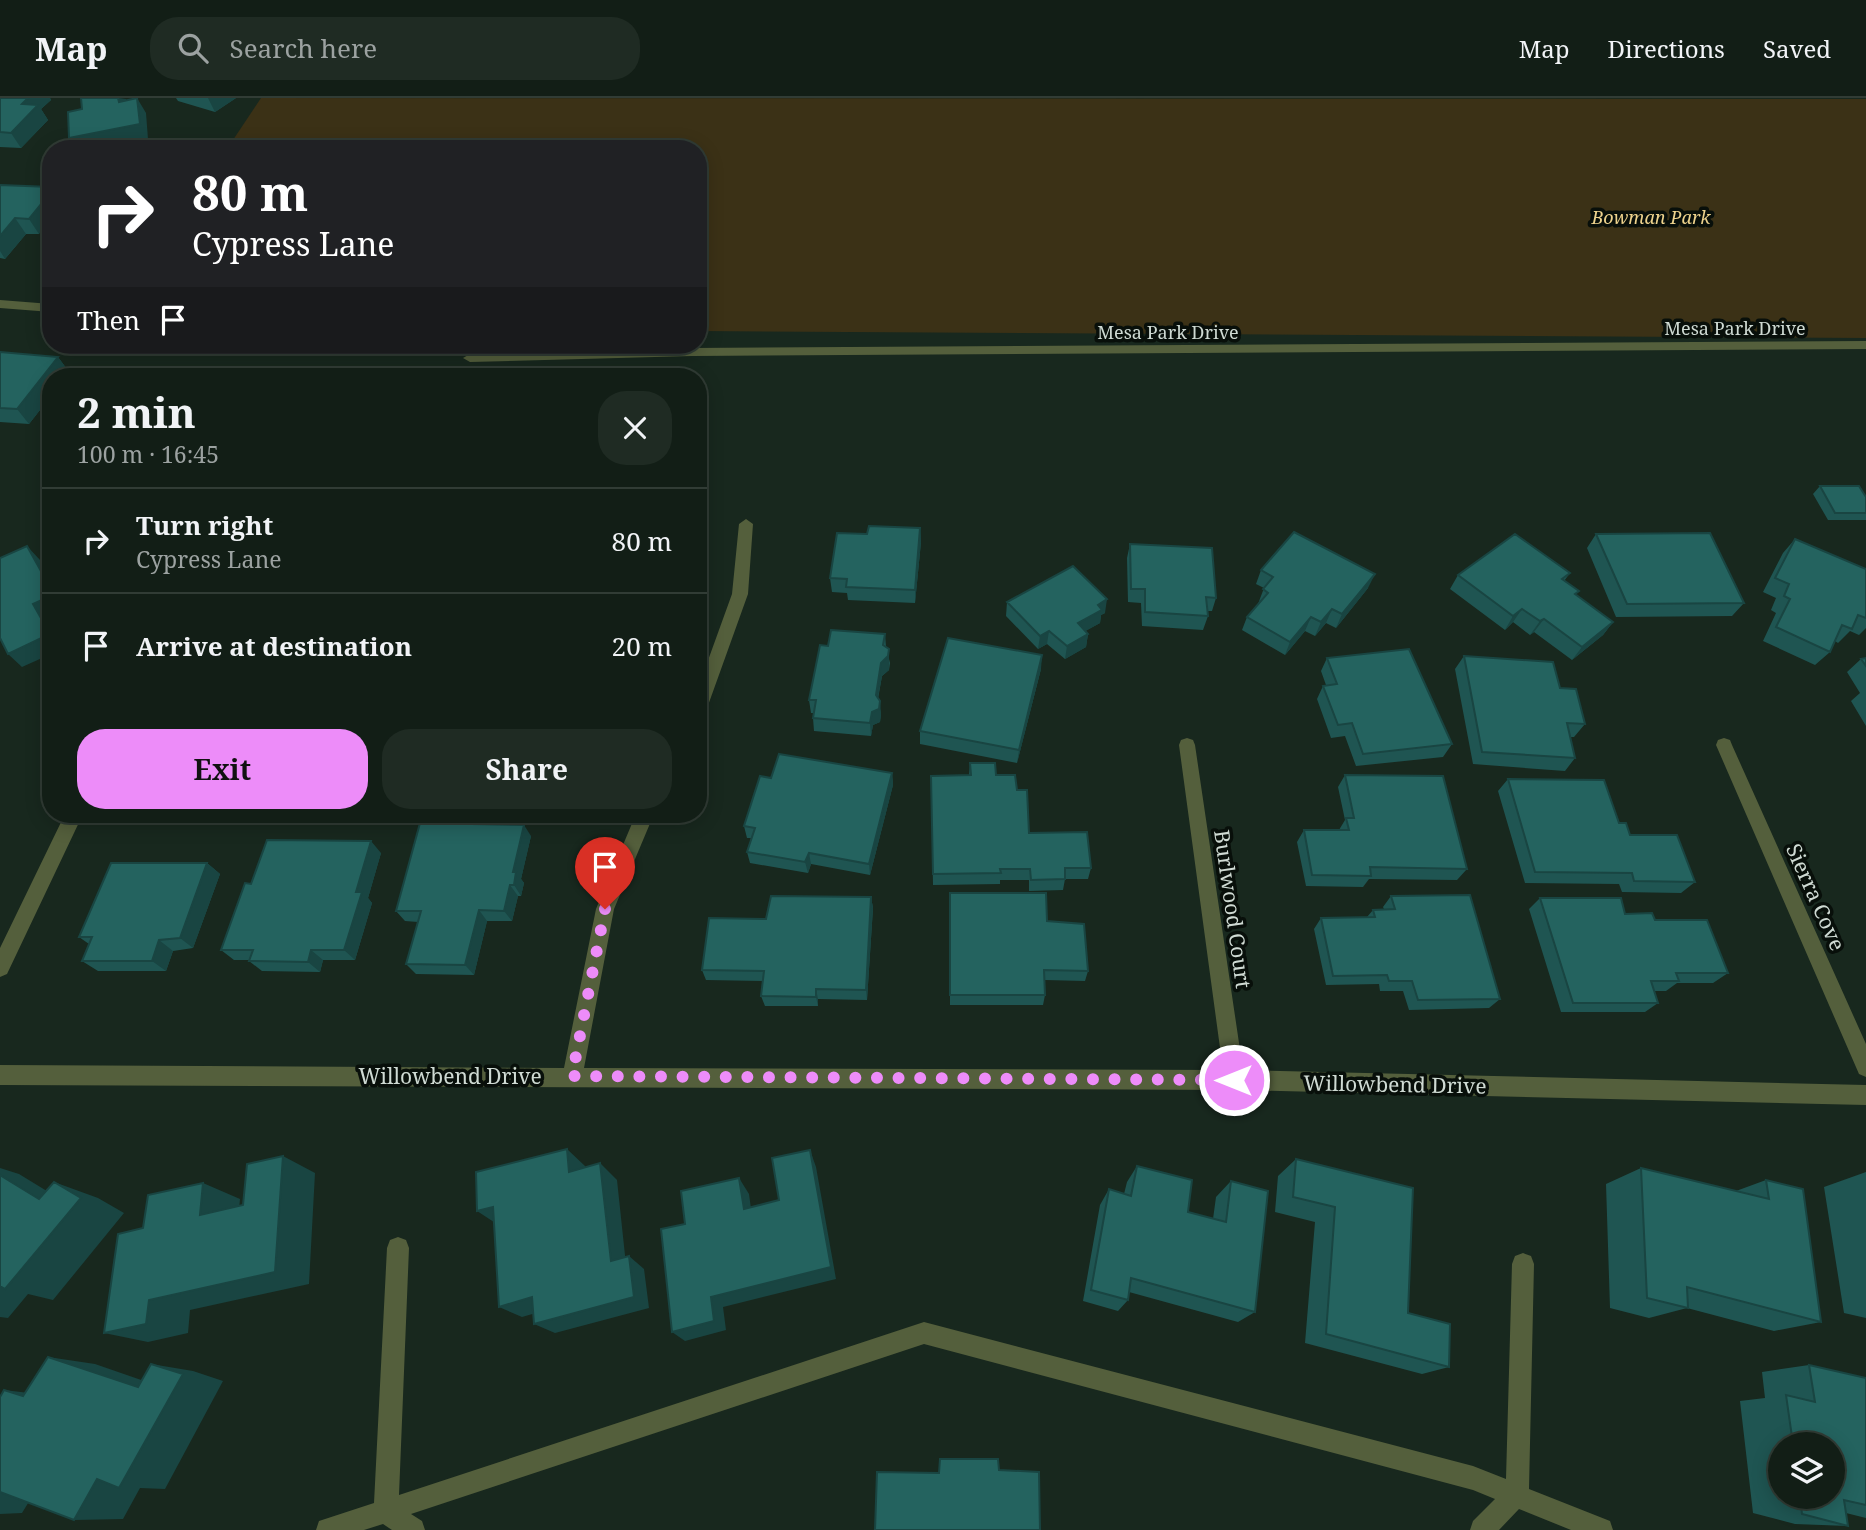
<!DOCTYPE html>
<html lang="en">
<head>
<meta charset="utf-8">
<style>
  :root { --surface:#121e16; --page:#1f2b23; --text:#f1f3f6; --muted:#9ca2a1; --line:#313c35; --accent:#ed8cf9 }
  body { margin:0; font-family:"Noto Serif",serif; background:var(--page); color:var(--text); height:100vh; display:flex; flex-direction:column; font-size:26px; white-space:nowrap }
  * { box-sizing:border-box; margin:0 }
  p { font-size:23px; color:var(--muted) }
  .icon { flex:none; width:38px; height:38px; fill:none; stroke:currentColor; stroke-width:2; stroke-linecap:round; stroke-linejoin:round }
  .map { position:relative; flex:1; overflow:hidden }
  .side { position:absolute; left:42px; top:270px; width:665px; height:455px; display:flex; flex-direction:column; background:var(--surface); border-radius:28px; box-shadow:0 4px 18px #0003,0 0 0 2px var(--line) }
  .side>* { flex:none }
  .hud { position:absolute; left:42px; top:42px; width:665px; height:214px; border-radius:28px; box-shadow:0 4px 18px #0003,0 0 0 2px var(--line); background:#202124; color:#fff; overflow:hidden }
  .fabs { position:absolute; left:1768px; top:1334px; display:grid; gap:14px }
  .fabs a { display:grid; place-items:center; width:77px; height:77px; border-radius:50%; background:var(--surface); box-shadow:0 4px 18px #0003,0 0 0 2px var(--line); font-size:35px }
  .pin { position:absolute; display:grid; place-items:center; width:60px; height:60px; color:#fff; margin:-72px -30px; border-radius:50% 50% 50% 0; rotate:-45deg; box-shadow:0 0 7px #0007 }
  .pin .icon { rotate:45deg }
  .me { position:absolute; width:77px; margin:-38px; rotate:270deg; stroke-linejoin:round; filter:drop-shadow(0 0 5px #0008) }
  .turn { display:flex; align-items:center; gap:24px; height:147px; padding:0 35px; font-size:32px }
  .turn .icon { width:91px; height:91px; stroke-width:2.5 }
  .turn b { display:block; font-size:49px; line-height:60px }
  .then { display:flex; align-items:center; height:66px; padding:0 35px; background:#0003; gap:14px; font-size:26px }
  .round { display:grid; place-items:center; flex:none; width:74px; height:74px; border-radius:28px; background:var(--page) }
  .head { display:flex; align-items:center; justify-content:space-between; height:119px; padding:0 35px }
  h1 { font-size:42px; font-weight:700; line-height:52px }
  .button { display:flex; gap:14px; margin-top:auto; padding:14px 35px }
  .button a { flex:1; height:80px; border-radius:28px; background:var(--accent); color:#111; font-size:28px; font-weight:700; line-height:80px; text-align:center }
  .button a+a { background:var(--page); color:var(--text) }
  ul { padding:0; list-style:none }
  li { display:flex; align-items:center; gap:21px; height:105px; padding:0 35px; border-top:2px solid var(--line) }
  li div { flex:1 }
  li b { display:block; font-size:26px }
  li em { font-style:normal }
  header { display:flex; align-items:center; gap:42px; box-sizing:border-box; height:98px; padding:0 35px; background:var(--surface); border-bottom:2px solid var(--line) }
  header strong { font-size:33px }
  nav { display:flex; gap:38px; margin-inline-start:auto; font-size:24px }
  .search { width:490px; height:63px; background:var(--page); display:flex; align-items:center; gap:18px; box-sizing:border-box; padding:0 24px; border-radius:28px; color:var(--muted); font-size:26px }
  .map>svg:first-child { display:block }
</style>
</head>
<body>
<header>
<strong>Map</strong>
<div class="search"><svg class="icon" aria-label="search" viewBox="0 0 24 24"><circle cx="10" cy="10" r="6"/><path d="M15 15l6 6"/></svg>Search here</div>
<nav><a>Map</a><a>Directions</a><a>Saved</a></nav>
</header>
<div class="map">
<svg width="1866" height="1432" viewBox="0 0 1866 1432">
  <rect width="100%" height="100%" fill="#18281e"/>
  <!-- green -->
  <path fill="#3b3116" d="M261,0L1866,1V240L698,233V51H227Z"/>
  <g fill="none" stroke-linecap="round" stroke-linejoin="round">
    <!-- service -->
    <path fill="#545f3c" fill-rule="evenodd" d="M398,1139L406,1142L409,1150L399,1397L924,1224L1473,1368L1506,1381L1512,1166L1515,1158L1523,1155L1531,1158L1534,1166L1529,1391L1610,1423L1613,1432H1571L1519,1411L1499,1432H1470L1473,1423L1495,1401L1473,1392L924,1246L411,1416L422,1423L425,1432H392L383,1426L364,1432H316L319,1423L374,1405L387,1150L390,1142Z"/>
    <!-- minor -->
    <path fill="#545f3c" fill-rule="evenodd" d="M0,202L51,206V214L0,210Z
      M1866,243V251L692,258L470,264L463,260L470,256L692,250Z
      M746,421L753,426L748,496L706,613L704,618L698,620V590L732,496L739,426Z
      M1187,640L1193,642L1195,647L1243,972L1866,987V1007L1234,992L0,987V967L564,970L596,811L636,716H654L614,811L584,970L1223,972L1179,647L1181,642Z
      M1724,640L1730,642L1732,647L1866,946V979L1859,976L1716,647L1718,642Z
      M65,716H83L7,876L0,879V850Z"/>
  </g>
  <!-- wall -->
  <path fill="#1f5552" fill-rule="evenodd" d="M0,0H50L51,2L41,11L48,22L21,50L0,49Z
    M176,0H236L215,14L178,3Z
    M0,87L51,89L39,136H26L5,161L0,160Z
    M0,254L58,259L69,274L66,278H51V298L29,326L0,324Z
    M1820,388L1866,399V422H1828L1813,396Z
    M920,430L921,444L915,505L848,502L847,495L832,494L830,480L867,436Z
    M1596,436L1744,505L1732,518L1616,519L1587,450Z
    M1795,441L1866,471V530L1859,537L1850,533L1838,545L1835,543L1830,554L1815,567L1763,543L1776,515L1771,512L1776,500L1763,494L1783,455Z
    M1130,446L1216,500L1212,513H1207L1208,518L1203,532L1142,528L1141,505L1128,504L1127,460Z
    M1261,472L1368,490L1336,530L1326,525L1315,538L1305,533L1285,557L1242,532L1247,519L1258,506L1264,490L1256,486Z
    M1570,475L1564,483L1576,497L1613,524L1603,537L1572,562L1534,534L1530,537L1513,524L1505,532L1450,491L1458,477Z
    M1007,504L1105,515L1101,517L1100,525L1085,533L1088,536L1086,549L1065,561L1047,546L1038,551L1006,518Z
    M885,536L886,549L890,565L889,572L882,578L878,601L881,616L880,624L873,627L871,638L814,633L813,620V615H811L809,602L828,548Z
    M1464,558L1560,590L1585,626L1574,639H1570L1575,660L1565,673L1473,666L1455,571Z
    M1327,560L1452,646L1443,659L1356,668L1345,638L1331,640L1317,601L1323,588L1326,587L1321,573Z
    M1861,561L1866,568V628L1851,603L1860,595L1847,574Z
    M1041,571L1017,665L920,646V633Z
    M970,665L996,677L1017,692L1029,735L1091,770L1088,781H1065L1063,792L1029,793V782H1000V786L933,787L931,678L969,677Z
    M892,675L893,687L870,777L811,766L808,775L750,765L747,754L751,740H747L744,728Z
    M1345,677L1467,771L1457,782L1369,781L1363,789L1306,788L1297,744L1304,732H1339L1345,722L1338,689Z
    M1508,681L1619,725L1630,737L1695,784L1681,795L1622,794L1619,786L1525,785L1498,693Z
    M531,738L521,781L524,785L521,798H518L512,823H487L474,877L416,876L406,866L418,824L405,823L396,813Z
    M381,755L368,800L372,805L355,862H323L320,874L262,873L249,863L250,862H234L221,852L251,786Z
    M207,765L220,776L193,850L173,853L166,873H98L82,863L89,846L79,839Z
    M950,795L1047,823L1088,873L1085,883L1045,882V897L1043,907H950Z
    M1391,798L1500,901L1489,910L1409,912L1403,893H1380L1379,886L1326,887L1314,831L1321,820L1367,819L1373,812L1384,811L1383,809Z
    M871,799L873,810L867,902L818,901V908H765L761,898L763,883L706,882L702,872L766,821Z
    M1540,800L1655,822L1728,875L1713,885H1677L1666,893H1654L1658,905L1645,914H1561L1529,811Z
    M1296,1061L1413,1090L1408,1215L1449,1269L1422,1276L1305,1245L1315,1124L1275,1114L1278,1078Z
    M1137,1068L1188,1114L1213,1121L1216,1099L1231,1083L1255,1214L1238,1224L1129,1194L1128,1202L1118,1213L1083,1203L1100,1107L1109,1091L1124,1096L1127,1084Z
    M1641,1070L1736,1093L1766,1082L1821,1224L1774,1233L1687,1210L1649,1220L1610,1210L1606,1086Z
    M1866,1074V1220L1844,1215L1824,1089Z
    M1809,1267L1866,1280V1420L1846,1415L1848,1428L1795,1426L1753,1415L1740,1303L1765,1300L1762,1274ZM1780,1346H1832V1398H1780Z"/>
  <!-- shaded-wall -->
  <path fill="#194542" d="M28,0H50L51,2L41,11L48,22L21,50L11,35L22,6Z
    M118,0L126,1L128,19L119,4Z
    M137,0L146,15L148,41L100,51H76L69,40Z
    M208,0H236L215,14Z
    M51,94V122L39,136L29,121Z
    M15,120L26,136L5,161L0,153V138Z
    M58,259L69,274L66,278H51V298L29,326L17,311Z
    M920,430L921,444L915,505V492Z
    M27,448L40,462L51,481V491Z
    M1375,476L1368,490L1336,530L1342,516Z
    M51,498V518L47,520L51,526V556L22,569L8,556L33,506Z
    M1107,501L1105,515L1101,517L1100,525L1075,539L1078,525L1098,507Z
    M1332,511L1326,525L1315,538L1321,524Z
    M1522,511L1513,524L1505,532L1513,518Z
    M1311,519L1305,533L1285,557L1290,544Z
    M1544,521L1534,534L1530,537L1540,523Z
    M1613,524L1603,537L1572,562L1582,549Z
    M1049,533L1047,546L1038,551L1040,538Z
    M1088,536L1086,549L1065,561L1067,548Z
    M889,551V572L882,578L876,610V597L881,565Z
    M1042,557L1041,571L1017,665L1019,652Z
    M880,603L881,616L880,624L873,627L871,638L870,625L872,614Z
    M892,675L893,687L870,777L869,766Z
    M524,727L531,738L521,781L524,785L521,798L514,787L513,774Z
    M371,743L381,755L368,800L372,805L355,862L344,852L356,794Z
    M809,755L811,766L808,775L805,764Z
    M207,765L220,776L193,850L180,840Z
    M510,787L518,798L512,823L504,813Z
    M871,799L873,810L867,902L866,892Z
    M479,812L487,823L474,877L465,867Z
    M159,842L173,853L166,873L152,863Z
    M311,852L323,862L320,874L308,864Z
    M816,891L818,901V908L816,899Z
    M567,1051L585,1068L587,1090L569,1074Z
    M810,1052L816,1069L836,1181L723,1209L726,1232L685,1243L672,1234L711,1199L831,1169Z
    M283,1058L315,1075L309,1186L190,1212L188,1235L148,1244L104,1235L149,1202L275,1174Z
    M600,1065L617,1082L627,1176L611,1163Z
    M0,1070L19,1076L73,1109L54,1084L98,1100L124,1115L53,1202L28,1196L8,1220L0,1219V1181L39,1101L0,1077Z
    M739,1080L749,1096L753,1125L744,1111Z
    M203,1085L240,1101L237,1131L200,1117Z
    M493,1109L500,1128L477,1113Z
    M629,1158L644,1171L649,1210L555,1235L534,1226Z
    M532,1199L553,1210L522,1219L499,1209Z
    M48,1259L95,1266L173,1293L151,1266L193,1273L223,1283L165,1391L140,1390L123,1421L74,1422L138,1289Z
    M4,1292L54,1298H23Z
    M0,1389H38L22,1415L0,1416Z"/>
  <!-- building -->
  <path fill="#24635f" stroke="#194542" stroke-width="2" d="M0,0H28L22,6L38,7L11,35L0,34Z
    M81,0H118L119,4L137,0L140,26L69,40L68,14L82,11Z
    M0,87L51,89V94L29,121L15,120L0,138Z
    M0,254L58,259L17,311L0,310Z
    M1820,388H1859L1866,399V415H1835Z
    M869,428L920,430L915,492L846,489L847,481L830,480L837,435L867,436Z
    M1294,434L1375,476L1342,516L1332,511L1321,524L1311,519L1290,544L1247,519L1268,495L1263,491L1273,479L1261,472Z
    M1710,435L1744,505L1627,506L1596,436Z
    M1515,436L1570,475L1562,481L1579,493L1575,496L1613,524L1582,549L1544,521L1540,523L1522,511L1513,518L1458,477Z
    M1795,441L1866,471V520L1858,517L1852,531L1842,527L1830,554L1776,529L1790,501L1784,498L1789,486L1775,480Z
    M1130,446L1212,450L1216,500L1206,499L1208,518L1145,514V491H1131Z
    M27,448L51,491V498L33,506L50,536L8,556L0,540V460Z
    M1073,468L1107,501L1098,507L1102,512L1078,525L1088,536L1067,548L1049,533L1040,538L1007,504Z
    M831,532L885,536L883,547L889,551L888,558L881,565L876,597L880,603L879,611L872,614L870,625L813,620L816,602H809L820,547L828,548Z
    M948,540L1042,557L1019,652L920,633Z
    M1409,551L1452,646L1363,656L1352,625L1338,627L1323,588L1337,586L1327,560Z
    M1464,558L1553,564L1560,590L1576,591L1585,626L1567,625L1575,660L1482,654Z
    M1866,560V568L1861,561Z
    M779,656L892,675L869,766L809,755L805,764L747,754L755,730L744,728L760,678L771,680Z
    M970,665H995L996,677H1015L1017,692H1027L1029,735L1087,734L1091,770H1065V781L1031,782L1030,771H1000L1001,775L933,776L931,678L971,677Z
    M1345,677L1443,678L1467,771L1370,769L1371,778L1312,777L1304,732H1349L1346,720H1354Z
    M1508,681L1604,682L1619,725H1626L1630,737H1677L1695,784L1634,783L1632,775L1535,774Z
    M420,725L524,727L513,774H516L514,787H510L504,813L479,812L465,867L406,866L421,813H396Z
    M267,742L371,743L356,794H362L344,852H311L308,864L249,863L253,852H221L245,785L251,786Z
    M111,765H207L180,840L159,842L152,863H82L92,839H79Z
    M950,795H1046L1047,823L1084,826L1088,873L1044,872L1045,897H950Z
    M1470,797L1500,901L1418,902L1412,883H1389L1387,877L1333,878L1321,820L1375,819L1373,812L1395,811L1391,798Z
    M771,798L871,799L866,892L816,891V899L761,898L764,873L702,872L709,820L766,821Z
    M1540,800H1621L1625,816L1652,815L1655,822H1707L1728,875H1676L1679,883H1651L1658,905H1573Z
    M567,1051L569,1074L600,1065L611,1163L629,1158L634,1199L534,1226L532,1199L499,1209L493,1109L477,1113L476,1074Z
    M810,1052L831,1169L711,1199L714,1223L672,1234L661,1131L685,1126L681,1093L739,1080L744,1111L779,1102L772,1060Z
    M283,1058L275,1174L149,1202L146,1226L104,1235L118,1136L143,1130L148,1097L203,1085L200,1117L243,1107L247,1066Z
    M1296,1061L1413,1090L1408,1215L1450,1226L1449,1269L1326,1236L1335,1109L1293,1099Z
    M1137,1068L1192,1082L1188,1114L1226,1124L1231,1083L1268,1093L1255,1214L1131,1180L1128,1202L1091,1192L1109,1091L1131,1098Z
    M1641,1070L1769,1101L1766,1082L1803,1091L1821,1224L1687,1189L1688,1210L1647,1200Z
    M0,1077L39,1101L54,1084L81,1100L5,1191L0,1188Z
    M48,1259L138,1289L151,1266L183,1276L119,1390L97,1381L74,1422L0,1394V1299L4,1292L23,1298Z
    M1809,1267L1866,1280V1407L1844,1402L1848,1428L1802,1416L1800,1398H1832V1346H1793L1786,1297L1815,1304Z
    M940,1361H998L999,1372L1039,1374L1040,1432H875L877,1374L939,1375Z"/>
  <g fill="none" stroke-linecap="round" stroke-linejoin="round">
    <!-- route -->
    <path stroke="#ed8cf9" stroke-width="12" stroke-dasharray="0 21.6" d="M605,811L572,978L1234,982"/>
  </g>
  <g text-anchor="middle" dominant-baseline="central" stroke-width="7" stroke-linejoin="round" paint-order="stroke">
    <!-- far-park labels -->
    <g font-size="18" font-style="italic" fill="#eed38d" stroke="#080f0a">
      <text x="1651" y="119">Bowman Park</text>
    </g>
    <!-- far-street labels -->
    <g font-size="18" fill="#cfdad3" stroke="#080f0a">
      <text x="1735" y="230">Mesa Park Drive</text>
      <text x="1168" y="234">Mesa Park Drive</text>
    </g>
    <!-- street labels -->
    <g font-size="21" fill="#cfdad3" stroke="#080f0a">
      <text transform="translate(1816 799) rotate(66)">Sierra Cove</text>
      <text transform="translate(1233 811) rotate(82)">Burlwood Court</text>
      <text x="450" y="978">Willowbend Drive</text>
      <text transform="translate(1395 986) rotate(1)">Willowbend Drive</text>
    </g>
  </g>
</svg>
<div class="fabs">
<a><svg class="icon" aria-label="layers" viewBox="0 0 24 24"><path d="M12 4l9 5-9 5-9-5zM3 14l9 5 9-5"/></svg></a>
</div>
<div class="pin" style="left:605px;top:811px;background:#d93025"><svg class="icon" aria-label="arrive" viewBox="0 0 24 24"><path d="M6 21V4h12l-3 4 3 4H6"/></svg></div>
<svg class="me" style="left:1234px;top:982px" viewBox="-20 -20 40 40"><circle r="17" fill="#ed8cf9" stroke="#fff" stroke-width="3"/><path d="M0-11L8 9 0 5-8 9z" fill="#fff"/></svg>
<div class="hud">
<div class="turn"><svg class="icon" aria-label="right" viewBox="0 0 24 24"><path d="M7 20v-9h11M14 6l5 5-5 5"/></svg><div><b>80 m</b>Cypress Lane</div></div>
<div class="then">Then<svg class="icon" aria-label="arrive" viewBox="0 0 24 24"><path d="M6 21V4h12l-3 4 3 4H6"/></svg></div>
</div>
<section class="side">
<div class="head"><div><h1>2 min</h1><p>100 m · 16:45</p></div><a class="round"><svg class="icon" aria-label="close" viewBox="0 0 24 24"><path d="M6 6l12 12M18 6L6 18"/></svg></a></div>
<ul>
<li><svg class="icon" aria-label="right" viewBox="0 0 24 24"><path d="M7 20v-9h11M14 6l5 5-5 5"/></svg><div><b>Turn right</b><p>Cypress Lane</p></div><em>80 m</em></li>
<li><svg class="icon" aria-label="arrive" viewBox="0 0 24 24"><path d="M6 21V4h12l-3 4 3 4H6"/></svg><div><b>Arrive at destination</b></div><em>20 m</em></li>
</ul>
<div class="button"><a>Exit</a><a>Share</a></div>
</section>
</div>
</body>
</html>
